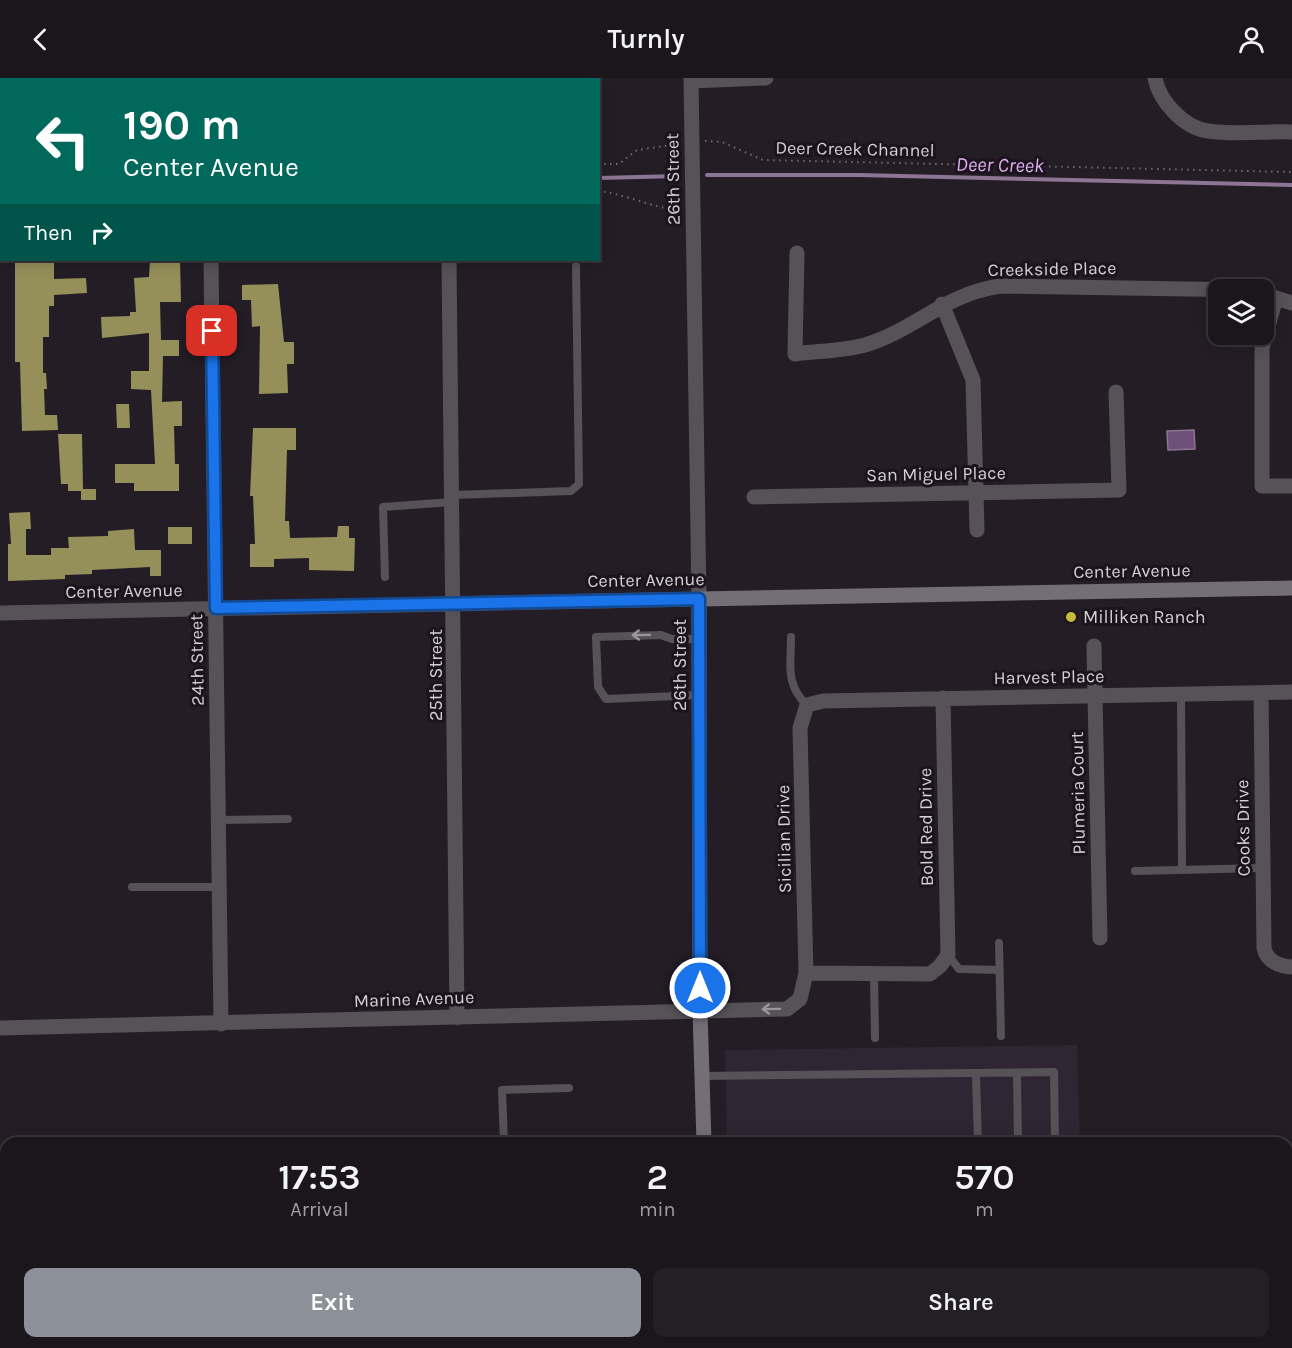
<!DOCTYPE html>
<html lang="en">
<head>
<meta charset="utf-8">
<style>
  :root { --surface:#1b161c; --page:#241f25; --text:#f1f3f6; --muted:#a09fa3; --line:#39353b; --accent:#8c9099 }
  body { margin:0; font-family:Karla,sans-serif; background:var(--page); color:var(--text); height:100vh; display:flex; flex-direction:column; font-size:22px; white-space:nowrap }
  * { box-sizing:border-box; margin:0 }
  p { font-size:20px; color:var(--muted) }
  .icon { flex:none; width:33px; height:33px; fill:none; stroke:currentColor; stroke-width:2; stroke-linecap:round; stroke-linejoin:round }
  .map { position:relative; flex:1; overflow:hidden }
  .panel { position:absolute; left:0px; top:1059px; width:1293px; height:212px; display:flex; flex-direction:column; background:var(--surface); border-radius:18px 18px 0 0; box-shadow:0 3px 15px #0003,0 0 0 2px var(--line) }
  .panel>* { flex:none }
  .banner { position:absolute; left:0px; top:0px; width:600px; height:183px; box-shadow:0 3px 15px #0003,0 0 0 2px var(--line); background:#00695c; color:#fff; overflow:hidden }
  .tools { position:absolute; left:1208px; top:201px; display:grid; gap:12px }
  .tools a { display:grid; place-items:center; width:66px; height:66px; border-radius:12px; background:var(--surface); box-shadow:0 3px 15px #0003,0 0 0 2px var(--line); font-size:30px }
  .pin { position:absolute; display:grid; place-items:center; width:51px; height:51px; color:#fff; margin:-26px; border-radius:12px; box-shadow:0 3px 9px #0006 }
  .me { position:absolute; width:66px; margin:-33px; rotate:0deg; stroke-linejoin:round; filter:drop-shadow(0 0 4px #0008) }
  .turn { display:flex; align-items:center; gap:21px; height:126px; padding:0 24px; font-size:27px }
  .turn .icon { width:78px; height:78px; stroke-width:2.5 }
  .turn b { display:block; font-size:42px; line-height:51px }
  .then { display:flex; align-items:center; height:57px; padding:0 24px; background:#0003; gap:12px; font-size:22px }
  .eta { display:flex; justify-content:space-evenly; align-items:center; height:102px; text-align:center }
  .eta b { font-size:36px; font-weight:600; line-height:42px }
  .button { display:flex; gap:12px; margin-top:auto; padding:12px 24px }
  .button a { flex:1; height:69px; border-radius:12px; background:var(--accent); color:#fff; font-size:24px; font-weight:600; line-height:69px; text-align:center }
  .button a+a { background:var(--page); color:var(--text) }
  header { display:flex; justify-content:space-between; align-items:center; height:78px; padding:0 24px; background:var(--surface); font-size:27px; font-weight:600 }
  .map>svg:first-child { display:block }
</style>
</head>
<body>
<header><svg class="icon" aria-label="back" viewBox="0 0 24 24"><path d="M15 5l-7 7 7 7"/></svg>Turnly<svg class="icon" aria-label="person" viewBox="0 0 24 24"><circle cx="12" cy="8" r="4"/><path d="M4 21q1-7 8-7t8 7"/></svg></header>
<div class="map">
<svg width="1292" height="1270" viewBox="0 0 1292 1270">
  <rect width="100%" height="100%" fill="#241d26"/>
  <!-- built -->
  <path fill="#2f2533" d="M1077,967L1080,1065H727L725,972Z
    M1120,1264V1270H737V1265Z"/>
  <!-- water -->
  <path fill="#6e4f78" stroke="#8d7694" stroke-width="1.5" d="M1194,352L1195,371L1168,372L1167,353Z"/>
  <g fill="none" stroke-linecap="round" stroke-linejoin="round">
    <!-- stream -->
    <path stroke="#8d7694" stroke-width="4" d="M707,97H859L1292,107
      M598,100L679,98
      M0,116H2"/>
  </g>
  <!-- building -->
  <path fill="#95905a" d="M15,182H54V201L86,200L87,215L54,217V228H49V259H43V295H46L47,311H44L45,337H57L58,352L22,353L20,284H15Z
    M150,182H180L181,224H160L161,262H179V278H163L162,324L182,323V348H174L175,386H179V413H134V405H115V386H155L151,312L131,311V293H149V255L102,260L101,239L130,238V234H136L134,200L149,199Z
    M278,206L284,264H294V286H287L288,315L259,316L260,248L252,249L251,222H242V207Z
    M116,326H129L130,350H117Z
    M253,350H296V372H287L285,443H289L290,460L337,459L338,448H349V460H355L354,493L309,492V480L274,481V489H250V466H255L253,418H250Z
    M58,356H82L83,411H96V422H81V413H68V406H61Z
    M30,434L31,451H26V477H51V470H69L68,459L108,458V453L134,451L135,472H161V498H150V489L92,492V496L65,497V501L8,503V466H11L9,435Z
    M168,449H192V466H168Z"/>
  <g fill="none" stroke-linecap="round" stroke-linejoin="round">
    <!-- path -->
    <path stroke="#716b73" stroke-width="2" stroke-dasharray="1.5 4.5" stroke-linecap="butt" d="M705,63L722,64L763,82L1292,94
      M0,84L2,85
      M598,86H619L637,72L679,66
      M598,113C627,116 651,130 680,132
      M0,145H2"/>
    <!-- lane -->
    <path stroke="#565257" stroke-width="8" d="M453,417L571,413L579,406L576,188
      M385,499L383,429L452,424
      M791,559C791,586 785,607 807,627
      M699,561H672L661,557L596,559L598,609L606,621L699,617
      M1181,617L1182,792
      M218,742L288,741
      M1135,793L1263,790
      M132,809H219
      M999,865L1001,958
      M948,877L959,891L999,892
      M874,897L875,960
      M1017,995L1018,1065
      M976,996L978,1065
      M702,998L1054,994L1055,1065
      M504,1065L502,1012L569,1010
      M509,1264V1270
      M1111,1264V1270
      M522,1270L593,1267L595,1264"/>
    <!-- street -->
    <path stroke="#565257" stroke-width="15" d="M209,0V2
      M447,0V2
      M1155,0C1159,23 1184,50 1208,53C1233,57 1266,53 1292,54
      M691,3L766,0
      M797,175L795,276C817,273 843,273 865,267C913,253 946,215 1001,208L1250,212
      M211,182L221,946
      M449,182L457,940
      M1263,216L1292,225
      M1276,220L1262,270V408H1292
      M942,226L973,302L977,452
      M754,419L1119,412L1116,314
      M0,535L699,521L691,0
      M1094,568L1100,860
      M1261,615L1264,870C1267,884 1280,888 1292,889
      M806,895L930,896L940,888L948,877L943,620
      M0,950L787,931L800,921L806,895L800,650L807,627L823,623L1292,614"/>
    <!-- secondary -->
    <path stroke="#746e76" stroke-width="15" d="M704,1065L700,932L699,521L1292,510
      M707,1264V1270"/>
  </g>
  <!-- one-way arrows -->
  <defs><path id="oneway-shaft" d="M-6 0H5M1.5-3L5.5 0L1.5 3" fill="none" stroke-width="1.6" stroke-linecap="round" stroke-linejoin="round" transform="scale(1.5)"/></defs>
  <g stroke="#9b979d">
    <use href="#oneway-shaft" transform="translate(641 557) rotate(179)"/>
    <use href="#oneway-shaft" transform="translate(771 931) rotate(179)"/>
  </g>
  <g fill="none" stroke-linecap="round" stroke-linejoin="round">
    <!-- route casing -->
    <g stroke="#114b97" stroke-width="15">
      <path id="route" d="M212,253L216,530L699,521L700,910"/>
    </g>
    <!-- route -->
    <use href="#route" stroke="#1a73e8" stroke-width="10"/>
  </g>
  <!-- markers -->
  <circle fill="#c8bb3b" stroke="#1b141d" stroke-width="2" cx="1071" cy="539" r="6"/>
  <g text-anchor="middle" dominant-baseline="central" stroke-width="6" stroke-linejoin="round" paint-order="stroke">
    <!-- street labels -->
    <g font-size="18" fill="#d4d0d6" stroke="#1b141d">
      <text transform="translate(855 71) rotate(1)">Deer Creek Channel</text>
      <text transform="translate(673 101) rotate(-91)">26th Street</text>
      <text transform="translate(1052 191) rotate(-1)">Creekside Place</text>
      <text transform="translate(936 396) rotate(-1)">San Miguel Place</text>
      <text transform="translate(1132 493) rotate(-1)">Center Avenue</text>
      <text transform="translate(646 502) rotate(-1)">Center Avenue</text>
      <text transform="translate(124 513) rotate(-1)">Center Avenue</text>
      <text transform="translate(197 582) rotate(-91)">24th Street</text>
      <text transform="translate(680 587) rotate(-90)">26th Street</text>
      <text transform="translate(436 597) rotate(-90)">25th Street</text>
      <text transform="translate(1049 599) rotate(-1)">Harvest Place</text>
      <text transform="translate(1078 715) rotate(-91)">Plumeria Court</text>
      <text transform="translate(926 749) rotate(-91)">Bold Red Drive</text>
      <text transform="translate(1243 750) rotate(-91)">Cooks Drive</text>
      <text transform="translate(784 761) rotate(-91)">Sicilian Drive</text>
      <text transform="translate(414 921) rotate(-2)">Marine Avenue</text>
    </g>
    <!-- poi labels -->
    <g font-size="18" fill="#d4d0d6" stroke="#1b141d" text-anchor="start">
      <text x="1083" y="539">Milliken Ranch</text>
    </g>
    <!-- water labels -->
    <g font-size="20" font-style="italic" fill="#dfaeef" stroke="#1b141d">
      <text transform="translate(1000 87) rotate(1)">Deer Creek</text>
    </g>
  </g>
</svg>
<div class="tools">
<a><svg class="icon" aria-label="layers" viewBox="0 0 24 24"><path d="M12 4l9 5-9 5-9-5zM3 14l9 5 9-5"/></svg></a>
</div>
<div class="pin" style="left:212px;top:253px;background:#d93025"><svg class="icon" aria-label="arrive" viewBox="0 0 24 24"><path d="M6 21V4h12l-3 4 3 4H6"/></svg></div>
<svg class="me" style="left:700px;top:910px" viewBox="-20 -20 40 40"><circle r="17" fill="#1a73e8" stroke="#fff" stroke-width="3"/><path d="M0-11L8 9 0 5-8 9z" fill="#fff"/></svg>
<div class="banner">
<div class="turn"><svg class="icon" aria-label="left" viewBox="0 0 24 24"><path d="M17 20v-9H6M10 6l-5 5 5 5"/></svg><div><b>190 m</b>Center Avenue</div></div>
<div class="then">Then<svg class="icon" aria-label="right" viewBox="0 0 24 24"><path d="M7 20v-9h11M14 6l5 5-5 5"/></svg></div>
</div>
<section class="panel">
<div class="eta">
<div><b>17:53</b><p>Arrival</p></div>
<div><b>2</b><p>min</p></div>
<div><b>570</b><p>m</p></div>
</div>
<div class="button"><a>Exit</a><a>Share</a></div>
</section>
</div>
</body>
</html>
